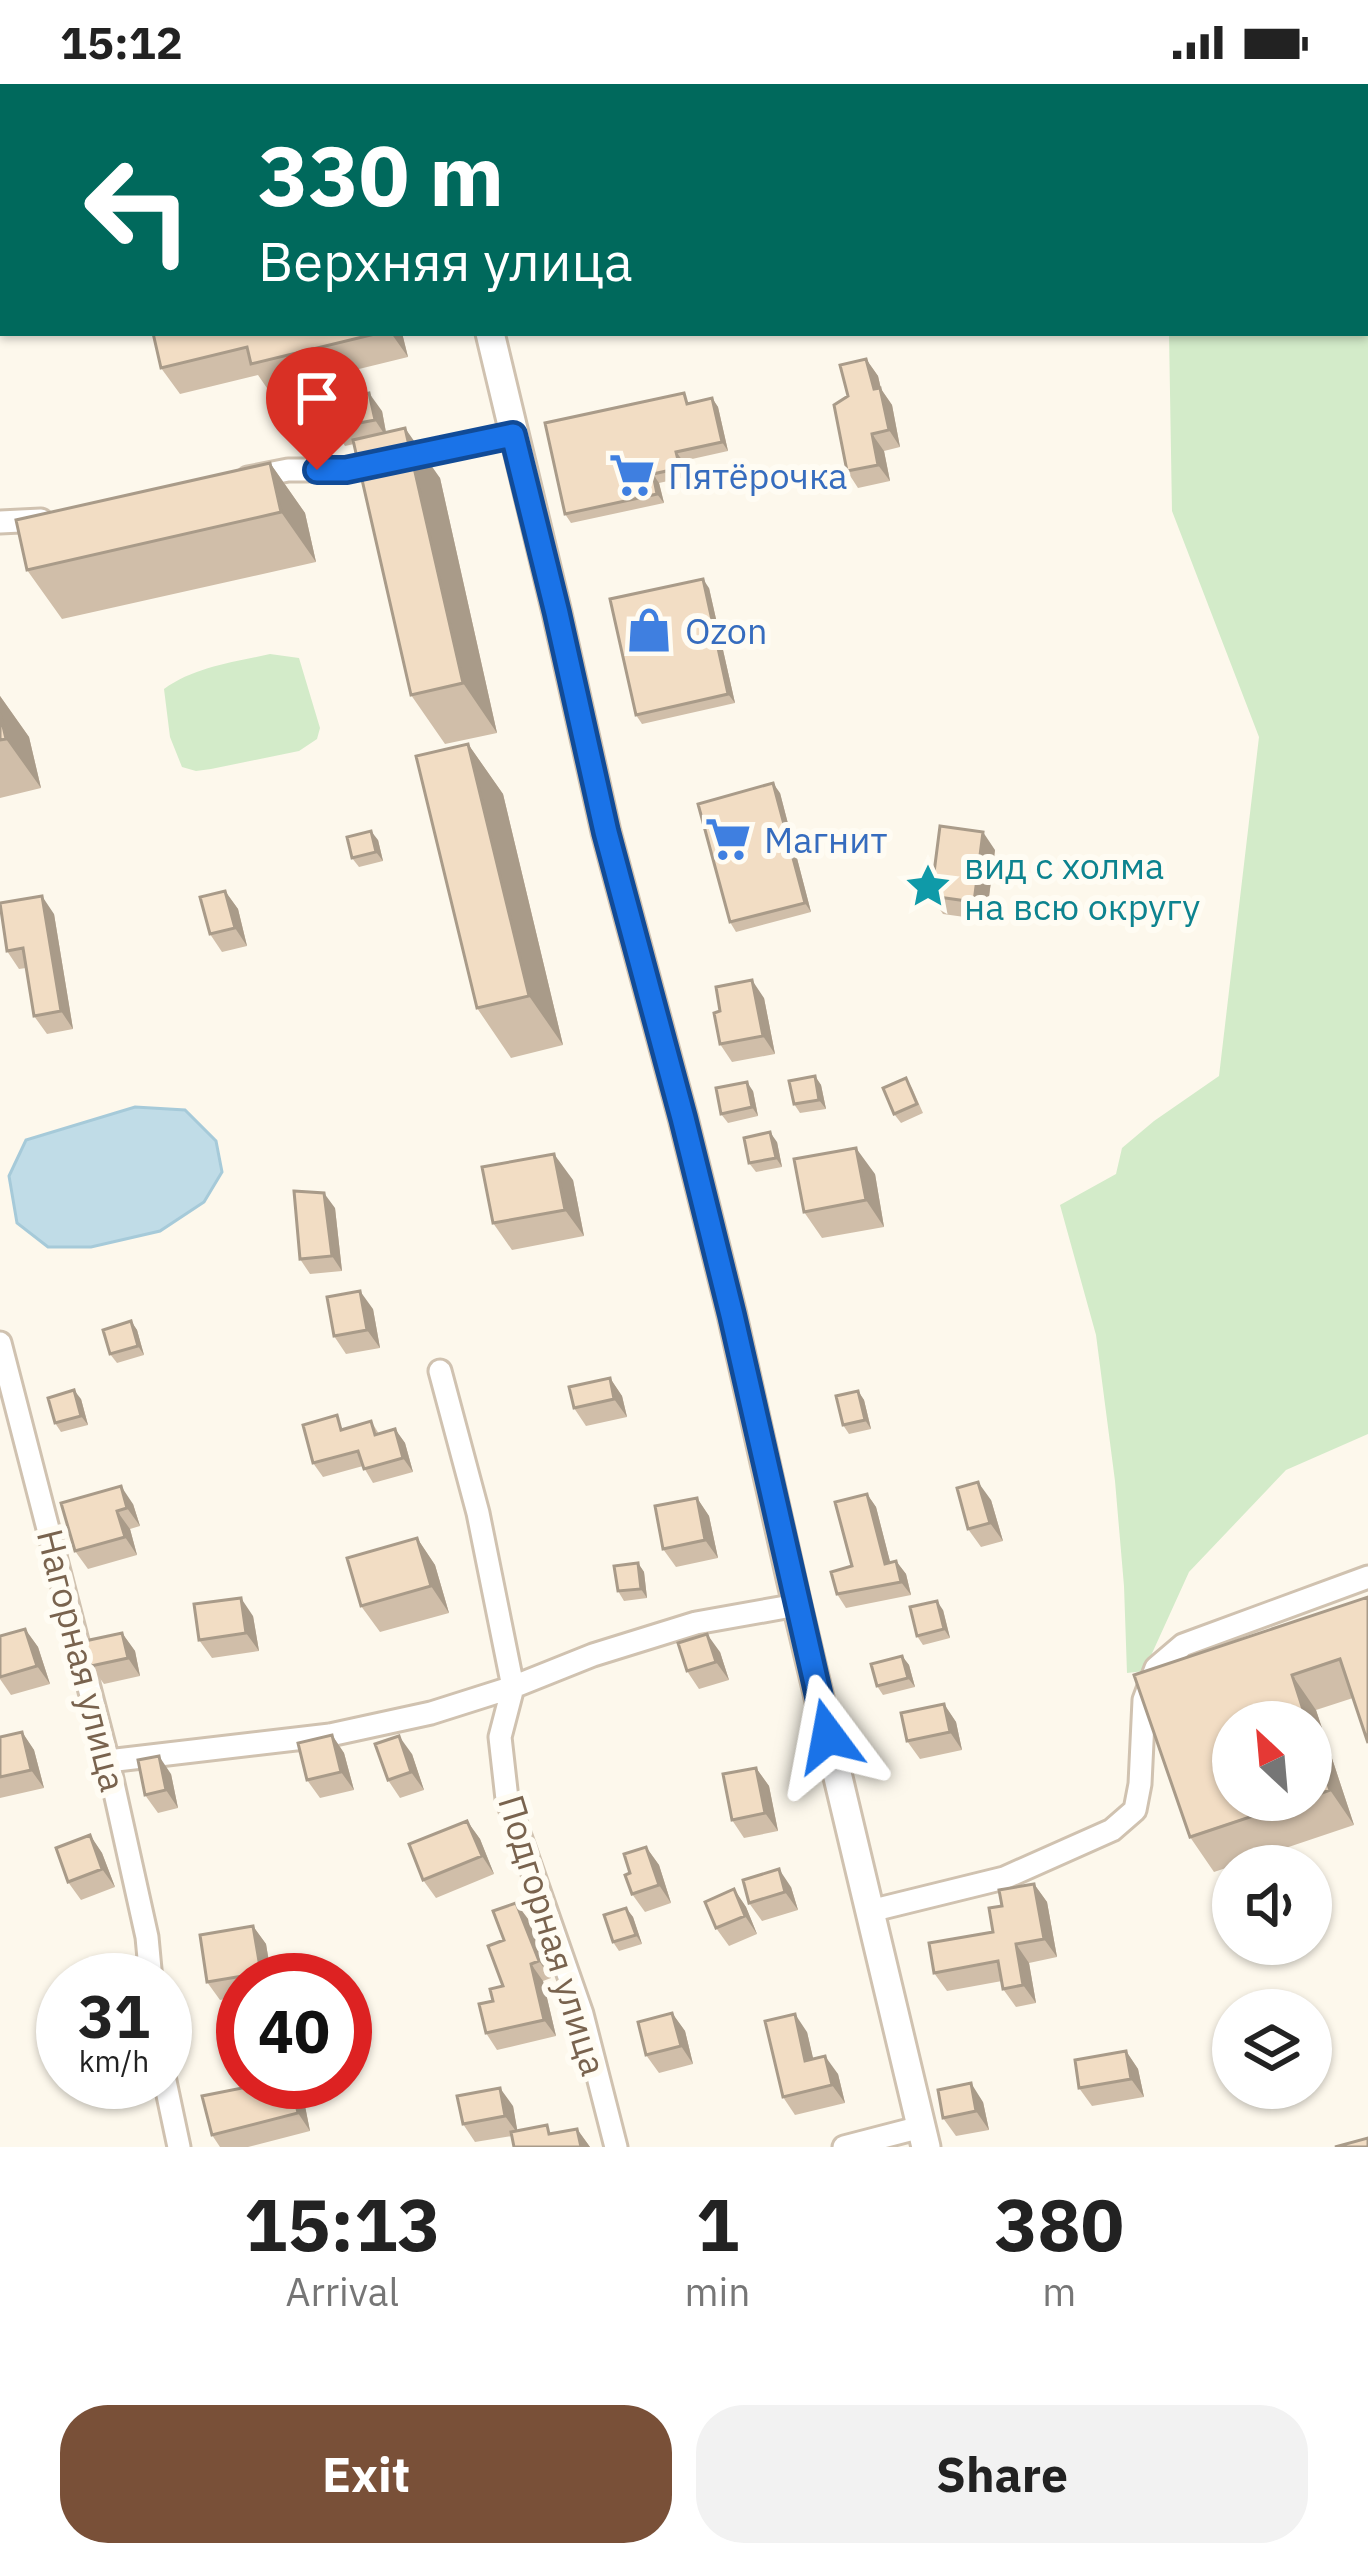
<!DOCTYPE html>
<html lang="en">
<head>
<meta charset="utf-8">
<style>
  :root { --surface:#fff; --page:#f2f2f2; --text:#222; --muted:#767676; --accent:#795038 }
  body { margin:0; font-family:"IBM Plex Sans",sans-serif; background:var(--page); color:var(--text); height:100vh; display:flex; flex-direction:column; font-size:45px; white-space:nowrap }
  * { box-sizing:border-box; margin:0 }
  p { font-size:39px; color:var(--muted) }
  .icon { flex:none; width:66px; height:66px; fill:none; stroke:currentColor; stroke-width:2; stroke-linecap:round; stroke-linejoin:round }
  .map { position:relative; height:2063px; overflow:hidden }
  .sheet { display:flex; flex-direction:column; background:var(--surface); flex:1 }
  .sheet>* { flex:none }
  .top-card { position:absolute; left:0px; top:0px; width:1368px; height:252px; box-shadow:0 3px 9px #0004; background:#00695c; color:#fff; overflow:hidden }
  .needle { width:78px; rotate:334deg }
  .tools { position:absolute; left:1212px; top:1617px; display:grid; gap:24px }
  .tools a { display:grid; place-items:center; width:120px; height:120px; border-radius:50%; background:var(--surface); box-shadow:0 3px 9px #0004; font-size:60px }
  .speed { position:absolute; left:36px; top:1869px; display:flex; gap:24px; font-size:60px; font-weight:700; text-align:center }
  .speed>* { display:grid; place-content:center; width:156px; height:156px; border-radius:50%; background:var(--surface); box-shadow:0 3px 9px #0004; line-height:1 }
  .speed small { font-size:30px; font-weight:400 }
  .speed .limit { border:18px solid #d22; background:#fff; color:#111 }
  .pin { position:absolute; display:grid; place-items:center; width:102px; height:102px; color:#fff; margin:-123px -51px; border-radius:50% 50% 50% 0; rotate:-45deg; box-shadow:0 0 12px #0007 }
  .pin .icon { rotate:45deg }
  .me { position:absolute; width:132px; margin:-66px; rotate:347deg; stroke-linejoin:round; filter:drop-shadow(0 0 9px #0008) }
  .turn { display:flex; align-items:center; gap:42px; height:252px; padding:0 60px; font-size:54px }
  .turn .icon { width:156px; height:156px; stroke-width:2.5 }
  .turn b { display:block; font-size:84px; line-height:102px }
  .eta { display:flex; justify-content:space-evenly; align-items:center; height:204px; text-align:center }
  .eta b { font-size:72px; font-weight:700; line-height:84px }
  .primary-button { display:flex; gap:24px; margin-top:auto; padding:24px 60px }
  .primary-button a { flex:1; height:138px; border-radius:48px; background:var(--accent); color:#fff; font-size:48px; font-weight:700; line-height:138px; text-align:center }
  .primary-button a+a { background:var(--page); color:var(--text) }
  .status { display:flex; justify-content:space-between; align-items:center; height:84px; padding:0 60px; background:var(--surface); direction:ltr }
  .status svg { height:33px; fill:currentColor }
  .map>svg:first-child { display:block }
</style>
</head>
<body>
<div class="status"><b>15:12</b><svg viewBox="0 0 49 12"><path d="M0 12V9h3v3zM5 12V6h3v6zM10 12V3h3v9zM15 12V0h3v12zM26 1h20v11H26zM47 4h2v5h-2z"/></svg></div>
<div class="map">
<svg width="1368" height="2063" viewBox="0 0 1368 2063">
  <rect width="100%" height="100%" fill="#fdf8ec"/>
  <!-- green -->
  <path fill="#d3ebc9" d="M916,0H1368V1350L1286,1386L1189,1488L1144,1587L1127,1589L1124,1502L1115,1397L1096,1251L1060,1121L1116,1090L1122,1064L1154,1037L1219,992L1259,653L1172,427L1169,249H1365V3H917Z
    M270,570L299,574L320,644L317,655L299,667L211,685L196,687L182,683L170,653L164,605C194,583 234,578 270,570Z"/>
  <!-- water -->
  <path fill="#c0dce7" stroke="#a6cad9" stroke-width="3" d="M135,1023L185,1026L216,1057L222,1088L204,1118L160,1147L91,1163H48L17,1139L9,1092L26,1056Z"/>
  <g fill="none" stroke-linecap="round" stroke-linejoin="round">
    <!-- minor casing -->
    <g stroke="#d0c2b0" stroke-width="27">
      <path id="minor" d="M248,394L288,386H346L513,351
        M0,438L41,436
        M0,1259L108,1677L147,1853L151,1896
        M440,1287L478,1429L513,1603L500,1653L507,1715L582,1930L616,2063
        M108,1677L330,1651L431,1629L513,1603L593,1571L696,1539L797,1521
        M870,1827L1004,1794L1112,1746L1135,1726L1140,1700L1144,1616L1156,1584L1183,1561L1368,1493
        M165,1997L179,2063
        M844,2063L921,2043"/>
    </g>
    <!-- tertiary casing -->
    <g stroke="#d0c2b0" stroke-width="33">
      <path id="tertiary" d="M431,0L432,3
        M490,249L557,529L606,748L683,1034L732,1231L797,1521L926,2063"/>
    </g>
    <!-- minor -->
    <use href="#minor" stroke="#fff" stroke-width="21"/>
    <!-- tertiary -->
    <use href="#tertiary" stroke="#fff" stroke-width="27"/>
  </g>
  <!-- wall -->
  <path fill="#d0bea9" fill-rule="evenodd" d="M153,249H402L408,273L269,307L258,291L180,310L161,284Z
    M866,275L878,292L881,305L892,321L900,363L884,367L890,397L858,404L847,387L848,312Z
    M712,314L718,323L728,367L683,377L686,393L659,399L664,419L571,439L565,430L691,319Z
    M382,327L386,348L440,394L497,649L445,660L411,611L354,360L345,362L333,344Z
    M270,379L305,429L316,478L62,535L27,486Z
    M709,504L735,619L642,640L636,631Z
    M0,612L29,653L41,704L0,714Z
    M468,660L503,710L563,961L511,974L477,924Z
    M780,709L811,828L736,848L730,838Z
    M378,756L383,777L359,783L352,774Z
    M995,766L986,836L943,830L931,812Z
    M225,807L238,825L247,862L222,868L210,850Z
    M54,830L73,945L47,950L34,932L26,884L19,885L7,867Z
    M764,914L775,970L732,978L720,960Z
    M815,992L821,1001L826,1025L800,1029L794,1020Z
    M906,994L912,1004L923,1029L901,1039L894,1030Z
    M753,1007L758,1032L728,1039L721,1030Z
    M777,1058L782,1083L756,1088L749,1079Z
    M875,1090L884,1143L822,1154L804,1128Z
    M573,1096L584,1152L512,1166L493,1139Z
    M335,1124L342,1187L310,1190L300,1175Z
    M373,1225L380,1264L346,1270L334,1252Z
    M131,1237L137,1246L144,1271L117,1279L110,1270Z
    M610,1294L622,1312L627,1333L586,1342L574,1324Z
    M858,1307L864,1316L871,1345L849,1350L843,1341Z
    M81,1315L88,1341L61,1348L55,1339Z
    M371,1337L379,1350L395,1345L405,1359L413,1388L373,1399L363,1382L323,1393L313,1379L346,1344Z
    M867,1410L876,1423L890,1478L896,1477L906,1490L911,1511L846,1524L837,1510L852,1482Z
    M697,1414L709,1432L718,1474L676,1483L663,1465Z
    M991,1416L1003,1457L981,1463L968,1445Z
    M61,1419L133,1420L140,1442L130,1445L137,1471L88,1485L75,1467Z
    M417,1454L435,1481L449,1529L380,1548L361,1522Z
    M638,1479L644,1488L647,1514L624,1517L618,1507Z
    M1368,1513L1353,1614L1316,1626L1354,1741L1214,1788L1190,1753L1134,1591ZM1311,1638V1716H1233Z
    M943,1526L950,1554L923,1561L917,1552Z
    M253,1532L259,1567L212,1574L199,1556Z
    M25,1545L38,1563L50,1600L11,1611L0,1595V1552Z
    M122,1549L135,1567L140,1592L104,1600L91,1582Z
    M720,1568L729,1596L699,1605L687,1587Z
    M902,1572L909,1581L915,1603L883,1611L877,1602Z
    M944,1620L956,1638L962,1666L920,1675L907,1657Z
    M22,1648L34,1666L44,1704L0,1714V1653Z
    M332,1651L344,1669L354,1706L320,1714L307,1696Z
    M412,1670L424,1706L400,1714L388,1696Z
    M756,1684L769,1702L778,1747L744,1754L732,1736Z
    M171,1690L178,1724L158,1729L145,1711Z
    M467,1737L480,1755L494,1790L436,1814L423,1796Z
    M90,1751L102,1769L115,1803L81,1816L68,1798Z
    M646,1763L659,1781L671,1819L645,1828L632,1810L630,1789Z
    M1034,1800L1047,1818L1057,1873L1029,1879L1036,1919L1016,1923L1003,1905L1002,1897L947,1907L934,1889L993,1848L1002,1822Z
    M791,1803L798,1826L762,1837L749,1819Z
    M734,1805L746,1823L757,1850L729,1862L716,1844Z
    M516,1819L528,1835L551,1894L543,1897L556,1952L497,1966L486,1949L493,1917L503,1902L504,1856Z
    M626,1824L633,1833L642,1860L619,1867L613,1858Z
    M253,1842L266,1860L272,1896H243V1912L220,1916L207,1898Z
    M672,1929L685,1947L693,1980L659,1989L646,1971Z
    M807,1948L813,1975L838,1990L845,2019L795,2031L783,2013Z
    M1126,1967L1138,1985L1144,2013L1092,2022L1079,2004Z
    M303,2012L310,2047L248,2063H220L212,2051Z
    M983,2018L989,2046L956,2052L943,2034Z
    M513,2022L517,2046L553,2049L577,2045L590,2063H514L512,2052L475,2058L463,2040Z"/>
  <!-- shaded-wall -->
  <path fill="#a99b89" d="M391,249H402L408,273Z
    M866,275L878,292L881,305L892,321L900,363L889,346L874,305Z
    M369,309L382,327L387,354L375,336Z
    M712,314L718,323L728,367L722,358Z
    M405,344L440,394L497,649L463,599Z
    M872,350L884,367L890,397L878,381Z
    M676,368L683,377L686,393L680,384Z
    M270,379L305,429L316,478L281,428Z
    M653,390L659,399L664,419L657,410Z
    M703,495L709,504L735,619L728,610Z
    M0,612L29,653L41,704L6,655L0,637Z
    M468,660L503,710L563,961L529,912Z
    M773,699L780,709L811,828L805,819Z
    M371,747L378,756L383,777L376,768Z
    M983,748L995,766L986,836L974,818Z
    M225,807L238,825L247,862L235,844Z
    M42,812L54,830L73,945L61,927Z
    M752,896L764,914L775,970L763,952Z
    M815,992L821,1001L826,1025L819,1016Z
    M747,998L753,1007L758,1032L752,1023Z
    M770,1048L777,1058L782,1083L776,1074Z
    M856,1064L875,1090L884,1143L866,1116Z
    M554,1070L573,1096L584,1152L565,1126Z
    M324,1109L335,1124L342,1187L332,1172Z
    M360,1207L373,1225L380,1264L367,1246Z
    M131,1237L137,1246L144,1271L138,1262Z
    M610,1294L622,1312L627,1333L614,1315Z
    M74,1306L81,1315L88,1341L81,1332Z
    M858,1307L864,1316L871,1345L865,1336Z
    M395,1345L405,1359L413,1388L403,1374Z
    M978,1398L991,1416L1003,1457L990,1439Z
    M121,1402L133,1420L140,1442L127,1424Z
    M867,1410L876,1423L894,1493L885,1480Z
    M697,1414L709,1432L718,1474L705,1456Z
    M117,1427L130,1445L137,1471L125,1453Z
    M417,1454L435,1481L449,1529L431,1502Z
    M896,1477L906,1490L911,1511L901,1498Z
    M638,1479L644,1488L647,1514L641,1505Z
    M241,1514L253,1532L259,1567L246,1549Z
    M937,1517L943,1526L950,1554L944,1545Z
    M25,1545L38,1563L50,1600L37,1582Z
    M122,1549L135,1567L140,1592L128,1574Z
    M707,1550L720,1568L729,1596L716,1578Z
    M902,1572L909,1581L915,1603L908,1594Z
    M1292,1591L1316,1626L1354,1741L1330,1706L1311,1649V1638H1307Z
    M944,1620L956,1638L962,1666L950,1648Z
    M22,1648L34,1666L44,1704L31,1686Z
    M332,1651L344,1669L354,1706L341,1688Z
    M399,1652L412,1670L424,1706L411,1688Z
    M159,1672L171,1690L178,1724L166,1706Z
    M756,1684L769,1702L778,1747L765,1729Z
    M467,1737L480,1755L494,1790L482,1772Z
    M90,1751L102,1769L115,1803L102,1785Z
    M646,1763L659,1781L671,1819L659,1801Z
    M779,1785L791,1803L798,1826L785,1808Z
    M1034,1800L1047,1818L1057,1873L1044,1855Z
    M734,1805L746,1823L757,1850L745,1832Z
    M516,1819L528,1835L551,1894L539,1877Z
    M626,1824L633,1833L642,1860L636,1851Z
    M253,1842L266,1860L272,1896H266L261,1889Z
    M1016,1860L1029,1879L1036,1919L1023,1901Z
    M531,1880L543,1897L556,1952L544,1936Z
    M672,1929L685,1947L693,1980L681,1962Z
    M795,1930L807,1948L818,1995L805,1977Z
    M1126,1967L1138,1985L1144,2013L1131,1995Z
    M825,1972L838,1990L845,2019L832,2001Z
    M291,1998L303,2012L310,2047L298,2029Z
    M971,1999L983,2018L989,2046L976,2027Z
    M500,2004L513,2022L518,2050L505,2032Z
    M577,2045L590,2063H581Z"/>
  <!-- building -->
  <path fill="#f2ddc4" stroke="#a99b89" stroke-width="3" d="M92,0H155L156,3H93Z
    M153,249H379L251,280L247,263L161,284Z
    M866,275L874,305L880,304L889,346L872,350L878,381L847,387L834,321L848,312L840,281Z
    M369,309L375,336L333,344L327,318Z
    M684,309L687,320L712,314L722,358L676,368L680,384L653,390L657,410L565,430L545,339Z
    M405,344L463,599L411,611L353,356Z
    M270,379L281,428L27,486L16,436Z
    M703,495L728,610L636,631L610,515Z
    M0,629L6,655L0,656Z
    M468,660L529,912L477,924L416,672Z
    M773,699L805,819L730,838L698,720Z
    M940,742L983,748L974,818L931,812Z
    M371,747L376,768L352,774L347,753Z
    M225,807L235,844L210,850L200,813Z
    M42,812L61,927L34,932L23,864L7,867L0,819Z
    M752,896L763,952L720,960L714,929L720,927L716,903Z
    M815,992L819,1016L794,1020L789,997Z
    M906,994L917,1020L894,1030L883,1004Z
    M747,998L752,1023L721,1030L716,1004Z
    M770,1048L776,1074L749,1079L744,1054Z
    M856,1064L866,1116L804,1128L794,1075Z
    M554,1070L565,1126L493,1139L482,1083Z
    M294,1107L324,1109L332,1172L300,1175Z
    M360,1207L367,1246L334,1252L327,1213Z
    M131,1237L138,1262L110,1270L103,1246Z
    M610,1294L614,1315L574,1324L569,1303Z
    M74,1306L81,1332L55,1339L48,1314Z
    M858,1307L865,1336L843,1341L836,1312Z
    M337,1331L341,1346L371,1337L375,1351L395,1345L403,1374L364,1385L358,1367L313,1379L303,1341Z
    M978,1398L990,1439L968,1445L957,1404Z
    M121,1402L127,1424L117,1427L125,1453L75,1467L61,1419Z
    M867,1410L885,1480L896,1477L901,1498L837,1510L831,1488L852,1482L835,1418Z
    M697,1414L705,1456L663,1465L655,1422Z
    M417,1454L431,1502L361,1522L347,1474Z
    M638,1479L641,1505L618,1507L614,1482Z
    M1368,1513V1659L1340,1575L1292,1591L1307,1638H1233V1716H1301L1190,1753L1134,1591Z
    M241,1514L246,1549L199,1556L194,1520Z
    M937,1517L944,1545L917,1552L910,1523Z
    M25,1545L37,1582L0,1593V1552Z
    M122,1549L128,1574L91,1582L85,1557Z
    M707,1550L716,1578L687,1587L678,1559Z
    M902,1572L908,1594L877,1602L871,1580Z
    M944,1620L950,1648L907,1657L901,1629Z
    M22,1648L31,1686L0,1693V1653Z
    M1311,1649L1330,1706L1311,1713Z
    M332,1651L341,1688L307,1696L298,1659Z
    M399,1652L411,1688L388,1696L375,1660Z
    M159,1672L166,1706L145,1711L138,1676Z
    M756,1684L765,1729L732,1736L723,1690Z
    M467,1737L482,1772L423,1796L409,1760Z
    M90,1751L102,1785L68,1798L56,1764Z
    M646,1763L659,1801L632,1810L625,1791L630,1789L624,1770Z
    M779,1785L785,1808L749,1819L743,1796Z
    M1034,1800L1044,1855L1016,1860L1023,1901L1003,1905L998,1877L934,1889L929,1859L993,1848L989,1824L1002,1822L999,1806Z
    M734,1805L745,1832L716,1844L705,1818Z
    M516,1819L539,1877L531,1880L544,1936L486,1949L479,1920L493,1917L490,1905L503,1902L488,1862L504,1856L493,1827Z
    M626,1824L636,1851L613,1858L604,1831Z
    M253,1842L261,1889L207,1898L200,1851Z
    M63,1904V1924L57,1906Z
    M672,1929L681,1962L646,1971L638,1938Z
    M795,1930L805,1977L825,1972L832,2001L783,2013L765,1937Z
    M1126,1967L1131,1995L1079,2004L1075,1976Z
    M272,1998H291L298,2029L212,2051L202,2012Z
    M971,1999L976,2027L943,2034L938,2006Z
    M500,2004L505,2032L463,2040L457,2012Z
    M547,2041L549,2050L577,2045L581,2063H514L511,2048Z
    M1368,2054V2063H1335Z"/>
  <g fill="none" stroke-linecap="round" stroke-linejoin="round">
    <!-- route casing -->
    <g stroke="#114b97" stroke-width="30">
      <path id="route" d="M317,386H346L513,351L557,529L606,748L683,1034L732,1231L828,1652"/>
    </g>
    <!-- route -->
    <use href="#route" stroke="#1a73e8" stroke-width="21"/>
  </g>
  <!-- icons -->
  <defs>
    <g id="supermarket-bare" transform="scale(3.6)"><path d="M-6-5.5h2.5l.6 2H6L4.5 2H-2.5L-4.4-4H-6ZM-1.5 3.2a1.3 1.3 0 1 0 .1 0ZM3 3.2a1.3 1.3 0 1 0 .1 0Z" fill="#3f7fe0" stroke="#fffcf3" stroke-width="2.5" paint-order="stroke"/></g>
    <g id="shop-bare" transform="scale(3.6)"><path d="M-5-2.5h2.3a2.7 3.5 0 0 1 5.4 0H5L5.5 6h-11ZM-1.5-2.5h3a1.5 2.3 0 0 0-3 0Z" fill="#3f7fe0" stroke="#fffcf3" stroke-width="2.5" paint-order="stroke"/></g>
    <g id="sight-bare" transform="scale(3.6)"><path d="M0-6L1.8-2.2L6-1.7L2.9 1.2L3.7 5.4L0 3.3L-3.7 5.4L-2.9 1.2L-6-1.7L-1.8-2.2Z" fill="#0f9aa8" stroke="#fffcf3" stroke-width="2.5" paint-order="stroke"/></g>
  </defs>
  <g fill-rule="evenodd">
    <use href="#supermarket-bare" x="632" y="391"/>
    <use href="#shop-bare" x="649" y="546"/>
    <use href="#supermarket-bare" x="728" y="755"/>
    <use href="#sight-bare" x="928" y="802"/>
  </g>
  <g text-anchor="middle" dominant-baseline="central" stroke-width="12" stroke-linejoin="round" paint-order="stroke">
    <!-- shop labels -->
    <g font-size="36" fill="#366cbe" stroke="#fffcf3" text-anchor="start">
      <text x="668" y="391">Пятёрочка</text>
      <text x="685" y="546">Ozon</text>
      <text x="764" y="755">Магнит</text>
    </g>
    <!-- culture labels -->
    <g font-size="36" fill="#0d838f" stroke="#fffcf3" text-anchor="start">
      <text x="964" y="781">вид с холма<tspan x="964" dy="41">на всю округу</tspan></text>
    </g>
    <!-- street labels -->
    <g font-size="36" fill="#79634e" stroke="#fffcf3">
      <text transform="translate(82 1576) rotate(76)">Нагорная улица</text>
      <text transform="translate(553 1851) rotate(73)">Подгорная улица</text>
    </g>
  </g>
</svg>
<div class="tools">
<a><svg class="needle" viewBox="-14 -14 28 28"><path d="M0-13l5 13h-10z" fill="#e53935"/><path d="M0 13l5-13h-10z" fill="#767676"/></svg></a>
<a><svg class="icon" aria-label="sound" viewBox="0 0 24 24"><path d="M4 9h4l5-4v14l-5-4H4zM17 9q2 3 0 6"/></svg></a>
<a><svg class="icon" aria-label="layers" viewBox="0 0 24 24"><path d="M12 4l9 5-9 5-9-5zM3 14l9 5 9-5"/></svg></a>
</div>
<div class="speed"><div>31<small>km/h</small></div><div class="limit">40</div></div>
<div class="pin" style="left:317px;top:386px;background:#d93025"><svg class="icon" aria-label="arrive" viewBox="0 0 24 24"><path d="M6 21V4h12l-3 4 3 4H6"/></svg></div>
<svg class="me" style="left:828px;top:1652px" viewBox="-20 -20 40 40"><path d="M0-17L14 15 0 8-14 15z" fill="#1a73e8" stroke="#fff" stroke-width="4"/></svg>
<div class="top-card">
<div class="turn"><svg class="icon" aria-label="left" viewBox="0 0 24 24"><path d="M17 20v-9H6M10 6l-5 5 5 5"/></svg><div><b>330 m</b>Верхняя улица</div></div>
</div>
</div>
<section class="sheet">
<div class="eta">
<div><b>15:13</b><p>Arrival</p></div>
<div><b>1</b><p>min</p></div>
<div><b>380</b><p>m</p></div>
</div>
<div class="primary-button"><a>Exit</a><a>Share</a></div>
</section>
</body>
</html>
